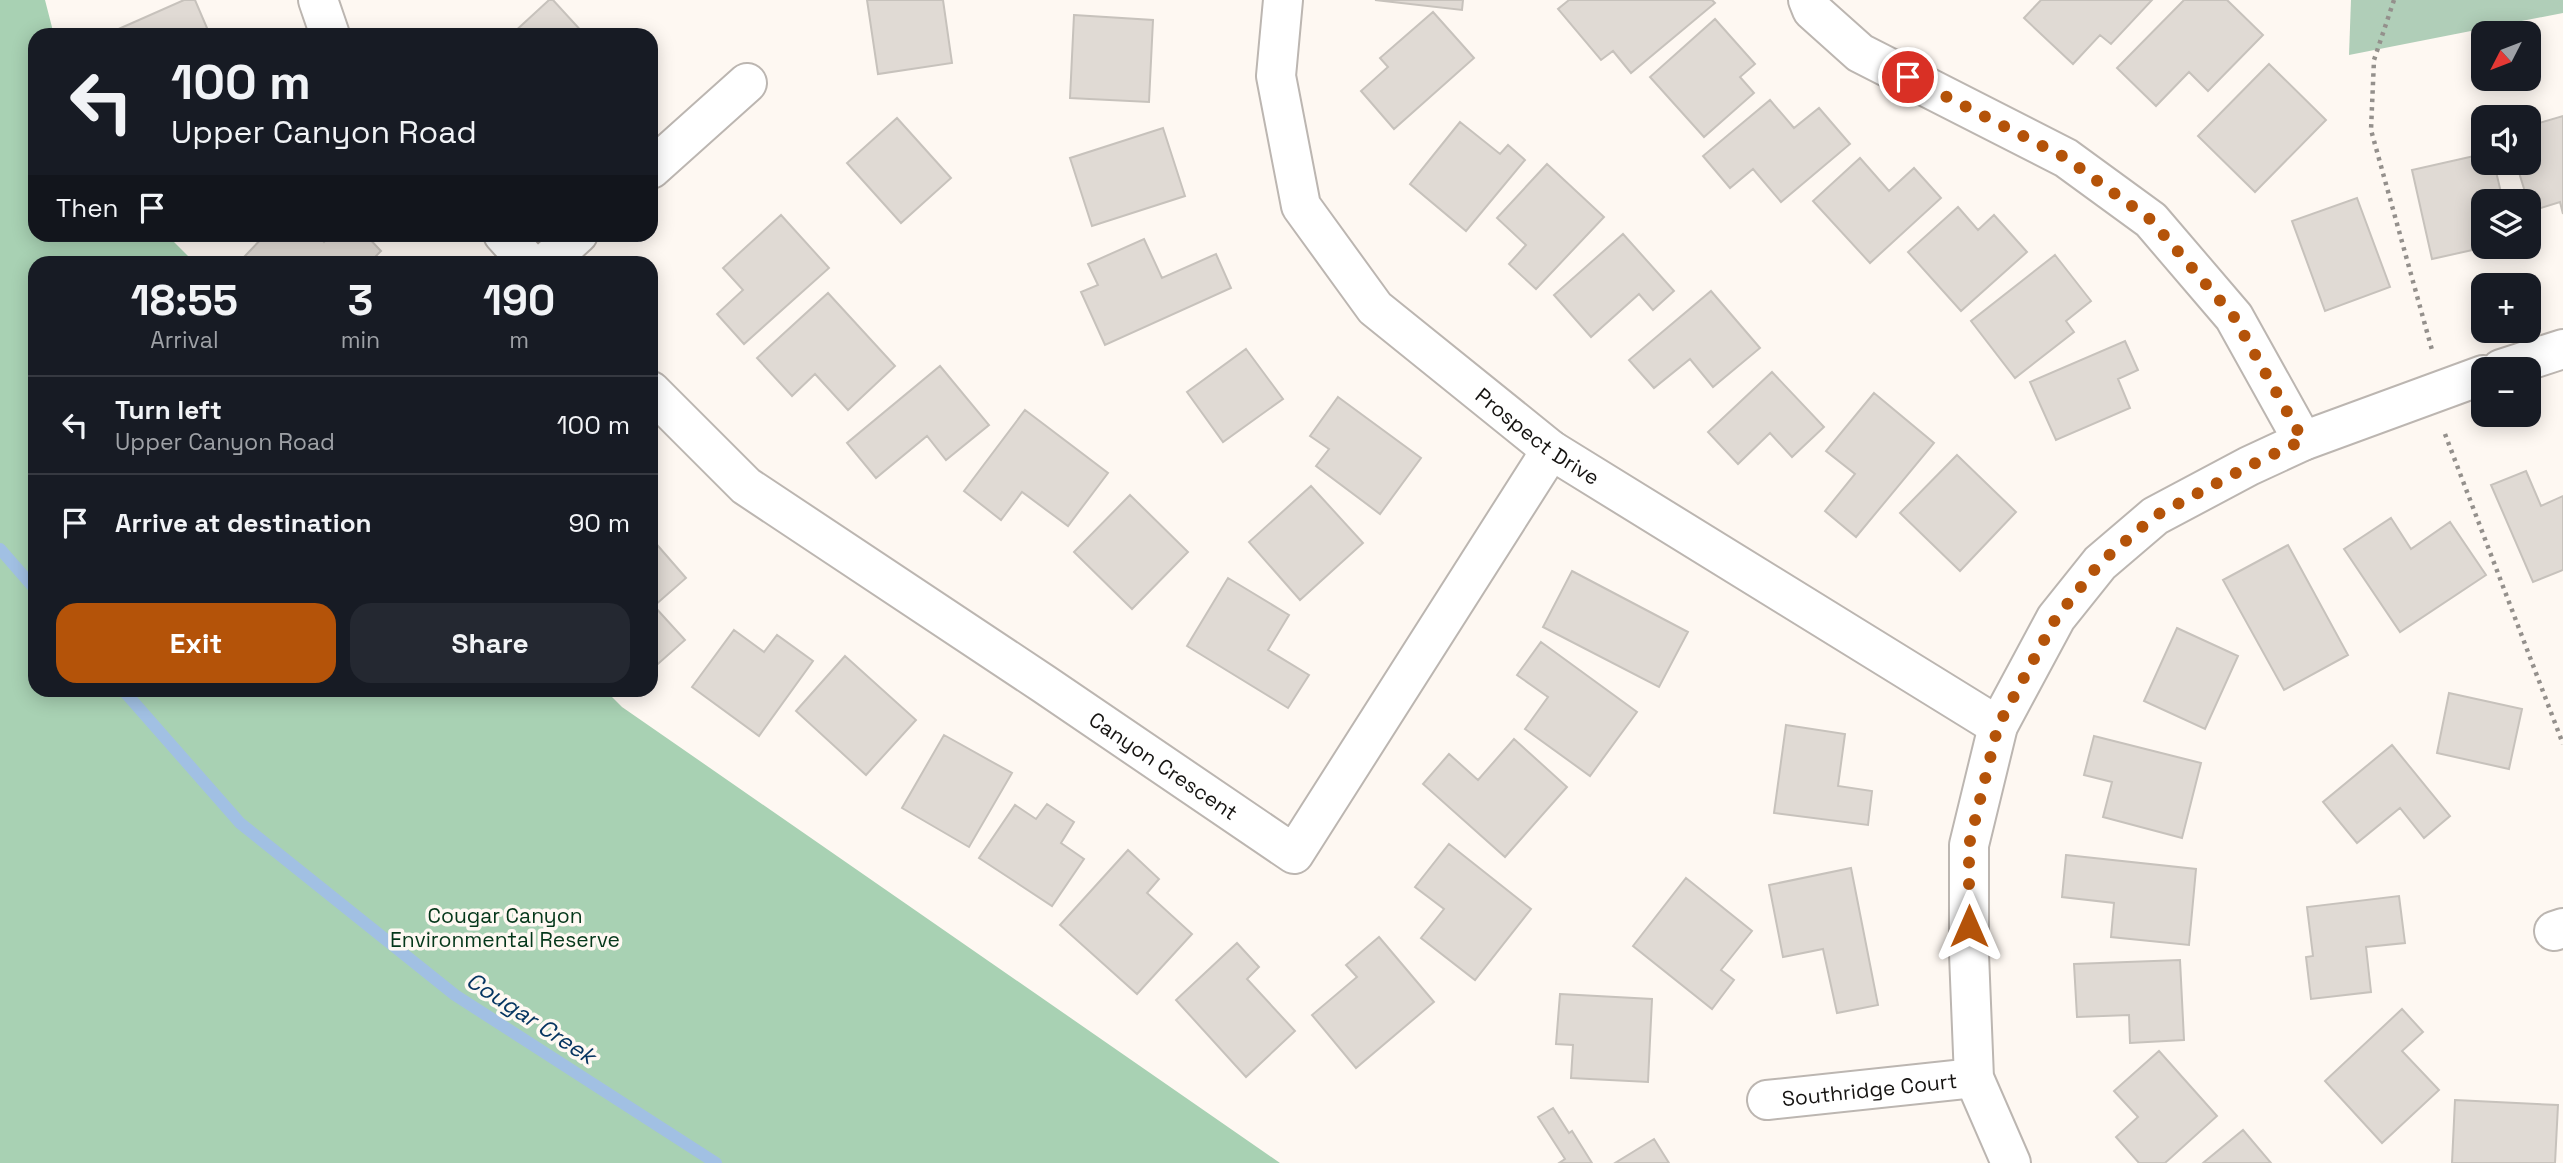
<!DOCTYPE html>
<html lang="en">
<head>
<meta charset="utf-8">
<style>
  :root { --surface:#171b24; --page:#242831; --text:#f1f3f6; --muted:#9ea1a6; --line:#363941; --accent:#b45309 }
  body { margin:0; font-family:"Space Grotesk",sans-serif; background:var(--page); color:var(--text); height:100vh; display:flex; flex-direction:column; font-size:26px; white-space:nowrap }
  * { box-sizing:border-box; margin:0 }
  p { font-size:23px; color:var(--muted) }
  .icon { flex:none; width:38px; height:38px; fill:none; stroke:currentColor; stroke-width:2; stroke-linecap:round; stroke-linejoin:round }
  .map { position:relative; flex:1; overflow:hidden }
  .details { position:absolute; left:28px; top:256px; width:630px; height:441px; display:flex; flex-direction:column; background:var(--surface); border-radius:21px; box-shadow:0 4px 18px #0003 }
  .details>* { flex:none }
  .hud { position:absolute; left:28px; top:28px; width:630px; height:214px; border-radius:21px; box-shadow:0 4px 18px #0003; background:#171b24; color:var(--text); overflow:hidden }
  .needle { width:46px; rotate:228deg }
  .controls { position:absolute; left:2471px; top:21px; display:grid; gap:14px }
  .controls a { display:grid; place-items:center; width:70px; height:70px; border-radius:14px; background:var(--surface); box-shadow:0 4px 18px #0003; font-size:35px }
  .pin { position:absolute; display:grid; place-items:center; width:60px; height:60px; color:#fff; margin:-30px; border:4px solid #fff; border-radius:50%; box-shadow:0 2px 7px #0007 }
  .me { position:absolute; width:77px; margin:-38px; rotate:0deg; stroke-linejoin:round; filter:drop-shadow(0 0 5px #0008) }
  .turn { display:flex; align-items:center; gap:24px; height:147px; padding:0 28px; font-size:32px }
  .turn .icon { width:91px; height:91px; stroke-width:2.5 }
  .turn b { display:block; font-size:49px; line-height:60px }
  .then { display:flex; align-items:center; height:66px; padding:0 28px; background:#0003; gap:14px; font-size:26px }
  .eta { display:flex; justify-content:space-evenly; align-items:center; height:119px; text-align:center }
  .eta b { font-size:42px; font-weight:700; line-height:49px }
  .action { display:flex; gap:14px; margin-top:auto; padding:14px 28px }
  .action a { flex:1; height:80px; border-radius:21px; background:var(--accent); color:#fff; font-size:28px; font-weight:700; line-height:80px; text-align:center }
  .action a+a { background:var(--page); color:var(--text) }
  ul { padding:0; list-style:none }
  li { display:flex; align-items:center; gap:21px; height:98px; padding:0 28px; border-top:2px solid var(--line) }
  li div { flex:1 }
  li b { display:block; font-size:26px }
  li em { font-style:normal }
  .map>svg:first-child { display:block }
</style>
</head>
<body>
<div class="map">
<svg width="2563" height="1163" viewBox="0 0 2563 1163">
  <rect width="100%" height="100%" fill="#fef8f2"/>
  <!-- green -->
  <path fill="#b0ceb8" d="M2351,0H2563V13L2349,55Z"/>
  <!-- forest -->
  <path fill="#a8d1b3" d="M0,0H45L54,35H35V234L167,235L194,262H35V690H605L622,707L1280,1163H0Z"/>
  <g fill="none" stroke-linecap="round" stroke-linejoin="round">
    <!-- stream -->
    <path stroke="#a1c0e3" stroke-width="12" d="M0,549L35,589
      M123,690L240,823L455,995L716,1163"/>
  </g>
  <!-- building -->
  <path fill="#e0dad4" stroke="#c7c2bc" stroke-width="2" d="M184,0H195L210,35H105Z
    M549,0H553L585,35H511Z
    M867,0H943L952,63L878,74Z
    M1375,0H1463L1462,10Z
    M1569,0H1712L1715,3L1631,73L1613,51L1601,60L1558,9Z
    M2041,0H2152L2111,44L2100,35L2073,64L2024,18Z
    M2184,0H2227L2263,35L2208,91L2189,72L2156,106L2117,68Z
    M1433,12L1474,58L1394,129L1361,91L1388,67L1380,58Z
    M1074,15L1153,20L1149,102L1070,98Z
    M1715,19L1755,64L1740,77L1754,93L1704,137L1650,77Z
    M2269,64L2326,120L2255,192L2198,136Z
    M1770,100L1794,128L1819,108L1850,144L1781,202L1753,169L1730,188L1703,156Z
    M2563,116V214L2560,202L2531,211L2516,163H2529V126Z
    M897,118L951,178L901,223L847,163Z
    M1460,122L1500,154L1508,145L1525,160L1466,231L1410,184Z
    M1163,128L1185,196L1092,226L1070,158Z
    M2483,154V163H2494L2503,201H2483V247H2486L2432,259L2412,170Z
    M1860,158L1889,191L1914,168L1941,198L1870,263L1813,201Z
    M1547,164L1604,217L1536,289L1509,264L1526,245L1497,218Z
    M2357,198L2390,287L2325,311L2292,221Z
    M1958,207L1978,230L1994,215L2027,252L1961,311L1908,252Z
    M781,215L829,268L744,344L717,314L743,290L723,268Z
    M266,234H317L324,242L332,234H365L381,251L370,262H252L245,256Z
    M1623,234L1674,291L1653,310L1639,294L1591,337L1554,295Z
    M1144,239L1162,278L1216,254L1231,288L1105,345L1081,292L1098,285L1088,264Z
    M2055,255L2091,301L2066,321L2074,332L2015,378L1971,321Z
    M1711,291L1760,348L1713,387L1690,359L1654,388L1629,360Z
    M828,293L895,366L848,410L815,374L792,396L757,358Z
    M2125,341L2138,370L2118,379L2130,408L2056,440L2030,382Z
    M1246,349L1283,399L1223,442L1187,392Z
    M940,366L989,425L946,460L927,436L876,478L847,443Z
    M1772,372L1824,427L1792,457L1770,433L1738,464L1708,432Z
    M1874,393L1934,443L1856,537L1825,511L1855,474L1826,451Z
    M1338,397L1421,458L1380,514L1316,466L1329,449L1310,436Z
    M1025,410L1108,473L1068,526L1022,492L1001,520L964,491Z
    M1957,455L2016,512L1960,571L1900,513Z
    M2526,471L2541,506L2563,496V570L2533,582L2491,485Z
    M1311,486L1363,543L1300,600L1249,542Z
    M1130,495L1188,552L1132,609L1074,552Z
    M2391,518L2411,549L2450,522L2486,575L2400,632L2344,549Z
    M652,539L686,578L654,606L685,640L651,670Z
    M2288,545L2348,655L2284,690L2223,580Z
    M1572,571L1688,632L1659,687L1543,627Z
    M1228,578L1289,615L1268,650L1309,675L1288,708L1187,646Z
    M2177,628L2238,656L2205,729L2144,701Z
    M734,630L764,652L777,635L813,661L759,736L692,687Z
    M1541,642L1637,712L1590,776L1525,729L1548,697L1517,675Z
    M845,656L916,720L866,775L796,711Z
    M2449,693L2522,709L2509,769L2437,753Z
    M1786,725L1845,734L1838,786L1872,791L1868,825L1774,813Z
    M944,735L1012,773L969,847L902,808Z
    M2094,736L2201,763L2182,838L2103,817L2112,782L2084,775Z
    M1514,739L1567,787L1505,857L1423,784L1449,754L1478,780Z
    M2392,745L2450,816L2424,838L2400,808L2357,843L2323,802Z
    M1047,804L1074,822L1061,843L1084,859L1052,906L979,858L1015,805L1036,819Z
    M1449,844L1531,909L1475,980L1421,938L1444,909L1415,887Z
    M1128,850L1159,879L1147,893L1192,934L1137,994L1060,925Z
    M2066,855L2196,869L2189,945L2111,937L2114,903L2062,897Z
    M1851,868L1878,1005L1837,1013L1823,949L1783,957L1769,885Z
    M1686,878L1752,931L1721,970L1734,980L1712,1009L1633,946Z
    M2399,896L2405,943L2366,947L2371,992L2311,999L2306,957L2313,956L2307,907Z
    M1379,937L1434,1002L1356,1068L1312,1015L1357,977L1346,965Z
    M1237,943L1259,967L1247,979L1295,1031L1246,1077L1176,1000Z
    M2180,960L2184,1040L2130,1043L2129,1015L2077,1017L2074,964Z
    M1560,994L1652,999L1648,1082L1571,1078L1573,1045L1556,1044Z
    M2402,1009L2423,1032L2402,1051L2439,1090L2382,1143L2325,1081Z
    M2159,1051L2217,1116L2165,1163H2139L2116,1137L2138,1117L2114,1091Z
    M2455,1100L2558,1105L2555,1163H2452Z
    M1553,1108L1569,1133L1572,1131L1592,1163H1559L1565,1159L1538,1117Z
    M2243,1130L2271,1163H2203Z
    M1654,1139L1669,1163H1615Z"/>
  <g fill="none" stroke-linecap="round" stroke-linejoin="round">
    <!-- minor casing -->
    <g stroke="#bcb6b1" stroke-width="42">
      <g id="minor">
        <path d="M318,0L330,35"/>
        <path id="s1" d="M1283,0L1276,76L1301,206L1375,308L1551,450L1998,726"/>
        <path d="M1808,0L1812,10L1860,53L2066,158L2151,220L2234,317L2303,441"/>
        <path d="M651,169L747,83"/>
        <path d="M503,234L528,262"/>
        <path d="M547,262L578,234"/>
        <path d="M2501,369L2563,349"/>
        <path id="s2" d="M651,391L746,486L1044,684L1294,854L1551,450"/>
        <path d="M2554,931L2563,928"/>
        <path id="s3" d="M1767,1100L1974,1078"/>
        <path d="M2011,1163L1974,1078L1969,954V845L1998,726L2056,618L2100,563L2155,516L2249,466L2303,441L2483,375"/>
      </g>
    </g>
    <!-- path -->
    <path stroke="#94908c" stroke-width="4.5" stroke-dasharray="3.5 5" stroke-linecap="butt" d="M2394,0L2374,60L2371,130L2432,350
      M2445,434L2563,744"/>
    <!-- minor -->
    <use href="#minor" stroke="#fff" stroke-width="38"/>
  </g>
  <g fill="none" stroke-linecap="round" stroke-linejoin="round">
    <!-- route -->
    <path stroke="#b45309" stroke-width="12" stroke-dasharray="0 21.6" d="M1908,77L2066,158L2151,220L2234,317L2303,440L2249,466L2155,516L2100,563L2056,618L1998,726L1969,845V926"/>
  </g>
  <g text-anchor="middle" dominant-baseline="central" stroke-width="7" stroke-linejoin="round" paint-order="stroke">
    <!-- street labels -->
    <g font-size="21" fill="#161412" stroke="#fef8f2">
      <text stroke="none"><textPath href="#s1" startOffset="542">Prospect Drive</textPath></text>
      <text stroke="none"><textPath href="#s2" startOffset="637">Canyon Crescent</textPath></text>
      <text stroke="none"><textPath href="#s3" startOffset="103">Southridge Court</textPath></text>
    </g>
    <!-- park labels -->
    <g font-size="21" fill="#04371a" stroke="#fef8f2">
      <text x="505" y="915">Cougar Canyon<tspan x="505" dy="24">Environmental Reserve</tspan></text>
    </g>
    <!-- water labels -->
    <g font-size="23" font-style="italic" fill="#063561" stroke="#fef8f2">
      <text transform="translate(531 1018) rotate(33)">Cougar Creek</text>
    </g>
  </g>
</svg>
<div class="controls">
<a><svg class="needle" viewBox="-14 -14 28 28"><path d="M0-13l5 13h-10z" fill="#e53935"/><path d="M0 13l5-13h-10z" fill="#9ea1a6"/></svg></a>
<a><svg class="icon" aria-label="sound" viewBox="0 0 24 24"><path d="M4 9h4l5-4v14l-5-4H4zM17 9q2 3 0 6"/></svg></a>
<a><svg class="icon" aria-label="layers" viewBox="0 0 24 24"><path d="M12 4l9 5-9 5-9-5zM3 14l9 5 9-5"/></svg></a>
<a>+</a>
<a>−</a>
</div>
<div class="pin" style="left:1908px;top:77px;background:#d93025"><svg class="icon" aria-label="arrive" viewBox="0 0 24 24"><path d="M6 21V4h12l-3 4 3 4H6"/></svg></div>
<svg class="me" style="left:1969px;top:926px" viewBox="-20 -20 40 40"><path d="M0-17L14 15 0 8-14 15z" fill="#b45309" stroke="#fff" stroke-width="4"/></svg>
<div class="hud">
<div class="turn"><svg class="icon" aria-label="left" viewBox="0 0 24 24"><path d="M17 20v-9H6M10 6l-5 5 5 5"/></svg><div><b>100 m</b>Upper Canyon Road</div></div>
<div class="then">Then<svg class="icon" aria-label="arrive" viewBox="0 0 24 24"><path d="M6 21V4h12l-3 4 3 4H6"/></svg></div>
</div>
<section class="details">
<div class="eta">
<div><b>18:55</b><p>Arrival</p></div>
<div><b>3</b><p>min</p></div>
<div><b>190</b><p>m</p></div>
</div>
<ul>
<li><svg class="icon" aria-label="left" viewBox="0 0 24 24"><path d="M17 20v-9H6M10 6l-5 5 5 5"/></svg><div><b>Turn left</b><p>Upper Canyon Road</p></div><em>100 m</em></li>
<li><svg class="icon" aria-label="arrive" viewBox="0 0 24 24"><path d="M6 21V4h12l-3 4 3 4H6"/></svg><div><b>Arrive at destination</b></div><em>90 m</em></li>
</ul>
<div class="action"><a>Exit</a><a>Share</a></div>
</section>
</div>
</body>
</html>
